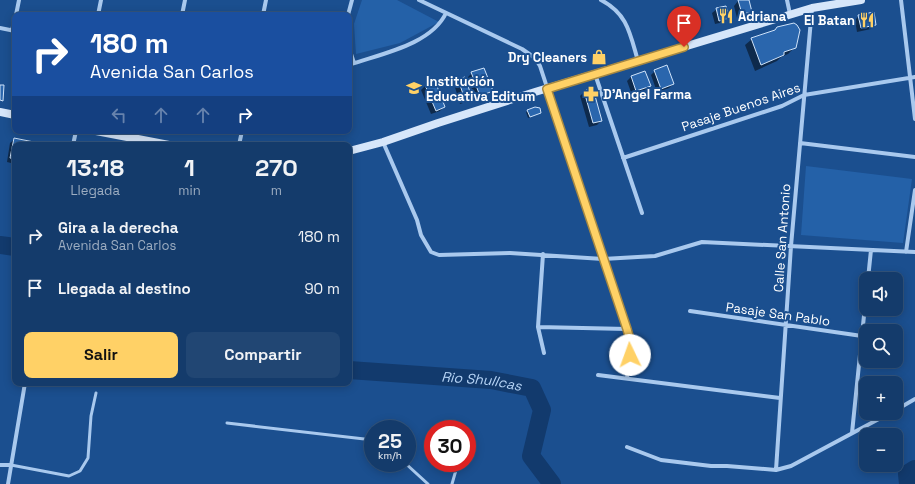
<!DOCTYPE html>
<html lang="es">
<head>
<meta charset="utf-8">
<style>
  :root { --surface:#143b6b; --page:#214673; --text:#f1f3f6; --muted:#9dadc1; --line:#33557e; --accent:#ffd166 }
  body { margin:0; font-family:"Space Grotesk",sans-serif; background:var(--page); color:var(--text); height:100vh; display:flex; flex-direction:column; font-size:15px; white-space:nowrap }
  * { box-sizing:border-box; margin:0 }
  p { font-size:13px; color:var(--muted) }
  .icon { flex:none; width:22px; height:22px; fill:none; stroke:currentColor; stroke-width:2; stroke-linecap:round; stroke-linejoin:round }
  .map { position:relative; flex:1; overflow:hidden }
  .side { position:absolute; left:12px; top:142px; width:340px; height:244px; display:flex; flex-direction:column; background:var(--surface); border-radius:8px; box-shadow:0 2px 10px #0003,0 0 0 1px var(--line) }
  .side>* { flex:none }
  .hud { position:absolute; left:12px; top:12px; width:340px; height:122px; border-radius:8px; box-shadow:0 2px 10px #0003,0 0 0 1px var(--line); background:#1a4fa0; color:#fff; overflow:hidden }
  .buttons { position:absolute; left:859px; top:272px; display:grid; gap:8px }
  .buttons a { display:grid; place-items:center; width:44px; height:44px; border-radius:8px; background:var(--surface); box-shadow:0 2px 10px #0003,0 0 0 1px var(--line); font-size:20px }
  .speed { position:absolute; left:364px; top:420px; display:flex; gap:8px; font-size:20px; font-weight:700; text-align:center }
  .speed>* { display:grid; place-content:center; width:52px; height:52px; border-radius:50%; background:var(--surface); box-shadow:0 2px 10px #0003,0 0 0 1px var(--line); line-height:1 }
  .speed small { font-size:10px; font-weight:400 }
  .speed .limit { border:6px solid #d22; background:#fff; color:#111 }
  .pin { position:absolute; display:grid; place-items:center; width:34px; height:34px; color:#fff; margin:-41px -17px; border-radius:50% 50% 50% 0; rotate:-45deg; box-shadow:0 0 4px #0007 }
  .pin .icon { rotate:45deg }
  .me { position:absolute; width:44px; margin:-22px; rotate:357deg; stroke-linejoin:round; filter:drop-shadow(0 0 3px #0008) }
  .turn { display:flex; align-items:center; gap:14px; height:84px; padding:0 12px; font-size:18px }
  .turn .icon { width:52px; height:52px; stroke-width:2.5 }
  .turn b { display:block; font-size:28px; line-height:34px }
  .lanes { display:flex; align-items:center; height:38px; padding:0 12px; background:#0003; justify-content:center; gap:20px; direction:ltr }
  .lanes .off { opacity:.35 }
  .eta { display:flex; justify-content:space-evenly; align-items:center; height:68px; text-align:center }
  .eta b { font-size:24px; font-weight:800; line-height:28px }
  .action { display:flex; gap:8px; margin-top:auto; padding:8px 12px }
  .action a { flex:1; height:46px; border-radius:8px; background:var(--accent); color:#111; font-size:16px; font-weight:800; line-height:46px; text-align:center }
  .action a+a { background:var(--page); color:var(--text) }
  ul { padding:0; list-style:none }
  li { display:flex; align-items:center; gap:12px; height:52px; padding:0 12px }
  li div { flex:1 }
  li b { display:block; font-size:15px }
  li em { font-style:normal }
  .map>svg:first-child { display:block }
</style>
</head>
<body>
<div class="map">
<svg width="915" height="484" viewBox="0 0 915 484">
  <rect width="100%" height="100%" fill="#1b4f8f"/>
  <!-- green -->
  <path fill="#2461a8" d="M362,0H397L439,22L400,43L356,54L354,24Z
    M806,166L912,179L903,243L801,235Z"/>
  <!-- shadow -->
  <path fill="#0007" d="M744,0H748L751,11L746,16L737,18L734,6L738,1Z
    M717,9L728,18L724,22L715,24L712,13Z
    M859,16L875,25L871,29L857,32L855,20Z
    M752,39L795,47L788,54L781,57L777,61L755,71L745,45Z
    M600,54L602,59L598,64L594,65L592,60L596,56Z
    M655,71L673,84L669,88L657,92L651,75Z
    M645,72L649,86L645,90L632,95L627,81L631,77Z
    M472,73L491,91L487,95L475,99L468,77Z
    M459,80L471,98L466,102L460,104L454,84Z
    M434,82L444,106L440,111L431,114L421,90L425,86Z
    M584,92L601,121L597,125L589,127L580,96Z
    M528,111L540,112L528,118L526,112Z
    M15,139L32,145H15V164L7,162L10,143Z"/>
  <g fill="none" stroke-linecap="round" stroke-linejoin="round">
    <!-- river -->
    <g stroke="#123a6d" stroke-width="18">
      <path d="M0,245L15,247"/>
      <path id="s1" d="M349,370L491,380L532,388L542,410L531,456L552,484"/>
      <path d="M908,484L907,474L915,469"/>
    </g>
  </g>
  <!-- building -->
  <path fill="#2a66ad" stroke="#cfe3fa" d="M738,0H749L752,12L742,14Z
    M726,6L729,18L719,21L716,8Z
    M874,12L876,25L861,28L858,15Z
    M794,23L797,25L800,30L796,48L784,52V55L761,65L751,38L775,30L777,27Z
    M667,65L674,84L661,89L654,70Z
    M484,68L493,91L480,96L471,72Z
    M645,71L651,86L636,91L631,76Z
    M465,77L472,98L465,100L458,79Z
    M435,81L445,107L436,111L425,85Z
    M0,85H4L3,101L0,100Z
    M590,89L594,92L602,121L593,123L584,91Z
    M535,107L540,108L541,113L530,117L527,110Z
    M14,138L34,142L33,145H15V159L10,158Z"/>
  <g fill="none" stroke-linecap="round" stroke-linejoin="round">
    <!-- service -->
    <path stroke="#a9c9ee" stroke-width="3" d="M227,423L373,440
      M405,463L428,484
      M11,465L69,476L80,471L88,458L91,416L96,393
      M452,484L458,463"/>
    <!-- minor -->
    <path stroke="#a9c9ee" stroke-width="4" d="M419,0L522,49L535,58L540,66L631,343L627,378
      M601,0C628,14 630,34 638,61
      M787,0L790,14
      M901,0L915,119
      M16,15L19,0
      M98,15L101,0
      M182,15L185,0
      M263,15L266,0
      M348,15L352,0
      M0,28L15,31
      M12,30L15,19
      M349,48L354,63
      M349,65C380,54 431,45 446,13
      M595,74L642,213
      M383,142L417,220L421,235L431,252L439,255L510,253L603,259L655,256L702,242L915,252
      M800,143L915,157
      M73,145L76,131
      M239,145L242,131
      M623,158L782,106L804,95L915,77
      M906,252L915,190
      M543,254L538,327L544,353
      M868,279L871,250
      M690,311L862,336
      M538,327L627,329
      M598,375L780,398
      M896,410L915,399
      M852,433L866,296
      M627,447L661,460L711,466H727L776,470L791,466L890,413
      M0,465H11
      M776,470L791,246L812,8
      M8,484L25,383"/>
    <!-- secondary -->
    <path stroke="#d6e6fa" stroke-width="8" d="M0,112L15,115
      M96,131L169,145
      M349,151L383,142L438,123L535,92L812,8L861,0"/>
  </g>
  <g fill="none" stroke-linecap="round" stroke-linejoin="round">
    <!-- route casing -->
    <g stroke="#a68842" stroke-width="10">
      <path id="route" d="M630,355L631,343L627,329L547,89L684,47"/>
    </g>
    <!-- route -->
    <use href="#route" stroke="#ffd166" stroke-width="7"/>
  </g>
  <!-- icons -->
  <defs>
    <g id="restaurant-bare" transform="scale(1.2)"><path d="M-5-6h1v4h1v-4h1v4h1v-4h1v5L-1.5 .5V6h-2V.5L-5-1ZM5-6V6H3V1.5H1.5Q1.5-4 5-6Z" fill="#ffd166" stroke="#1b4f8f" stroke-width="2.5" paint-order="stroke"/></g>
    <g id="shop-bare" transform="scale(1.2)"><path d="M-5-2.5h2.3a2.7 3.5 0 0 1 5.4 0H5L5.5 6h-11ZM-1.5-2.5h3a1.5 2.3 0 0 0-3 0Z" fill="#ffd166" stroke="#1b4f8f" stroke-width="2.5" paint-order="stroke"/></g>
    <g id="school-bare" transform="scale(1.2)"><path d="M0-5L7-2L0 1L-7-2ZM-4 1L0 2.5L4 1V4Q0 6-4 4Z" fill="#ffd166" stroke="#1b4f8f" stroke-width="2.5" paint-order="stroke"/></g>
    <g id="pharmacy-bare" transform="scale(1.2)"><path d="M-2-6h4v4h4v4h-4v4h-4v-4h-4v-4h4Z" fill="#ffd166" stroke="#1b4f8f" stroke-width="2.5" paint-order="stroke"/></g>
  </defs>
  <g fill-rule="evenodd">
    <use href="#restaurant-bare" x="726" y="16"/>
    <use href="#restaurant-bare" x="867" y="20"/>
    <use href="#shop-bare" x="599" y="57"/>
    <use href="#school-bare" x="414" y="88"/>
    <use href="#pharmacy-bare" x="591" y="94"/>
  </g>
  <g text-anchor="middle" dominant-baseline="central" stroke-width="4" stroke-linejoin="round" paint-order="stroke">
    <!-- poi labels -->
    <g font-size="13" font-weight="bold" fill="#fff" stroke="#1b4f8f" text-anchor="start">
      <text x="738" y="16">Adriana</text>
      <text x="855" y="20" text-anchor="end">El Batan</text>
      <text x="587" y="57" text-anchor="end">Dry Cleaners</text>
      <text x="426" y="81">Institución<tspan x="426" dy="15">Educativa Editum</tspan></text>
      <text x="603" y="94">D'Angel Farma</text>
    </g>
    <!-- street labels -->
    <g font-size="13" fill="#fff" stroke="#1b4f8f">
      <text transform="translate(741 107) rotate(-19)">Pasaje Buenos Aires</text>
      <text transform="translate(782 238) rotate(-86)">Calle San Antonio</text>
      <text transform="translate(778 314) rotate(8)">Pasaje San Pablo</text>
    </g>
    <!-- water labels -->
    <g font-size="14" font-style="italic" fill="#b5d3f5" stroke="#1b4f8f">
      <text stroke="none"><textPath href="#s1" startOffset="133">Rio Shullcas</textPath></text>
    </g>
  </g>
</svg>
<div class="buttons">
<a><svg class="icon" aria-label="sound" viewBox="0 0 24 24"><path d="M4 9h4l5-4v14l-5-4H4zM17 9q2 3 0 6"/></svg></a>
<a><svg class="icon" aria-label="search" viewBox="0 0 24 24"><circle cx="10" cy="10" r="6"/><path d="M15 15l6 6"/></svg></a>
<a>+</a>
<a>−</a>
</div>
<div class="speed"><div>25<small>km/h</small></div><div class="limit">30</div></div>
<div class="pin" style="left:684px;top:47px;background:#d93025"><svg class="icon" aria-label="arrive" viewBox="0 0 24 24"><path d="M6 21V4h12l-3 4 3 4H6"/></svg></div>
<svg class="me" style="left:630px;top:355px" viewBox="-20 -20 40 40"><circle r="19" fill="#fff"/><path d="M0-13L10 11 0 6-10 11z" fill="#ffd166"/></svg>
<div class="hud">
<div class="turn"><svg class="icon" aria-label="right" viewBox="0 0 24 24"><path d="M7 20v-9h11M14 6l5 5-5 5"/></svg><div><b>180 m</b>Avenida San Carlos</div></div>
<div class="lanes"><svg class="icon off" aria-label="left" viewBox="0 0 24 24"><path d="M17 20v-9H6M10 6l-5 5 5 5"/></svg><svg class="icon off" aria-label="ahead" viewBox="0 0 24 24"><path d="M12 20V5M6 11l6-6 6 6"/></svg><svg class="icon off" aria-label="ahead" viewBox="0 0 24 24"><path d="M12 20V5M6 11l6-6 6 6"/></svg><svg class="icon" aria-label="right" viewBox="0 0 24 24"><path d="M7 20v-9h11M14 6l5 5-5 5"/></svg></div>
</div>
<section class="side">
<div class="eta">
<div><b>13:18</b><p>Llegada</p></div>
<div><b>1</b><p>min</p></div>
<div><b>270</b><p>m</p></div>
</div>
<ul>
<li><svg class="icon" aria-label="right" viewBox="0 0 24 24"><path d="M7 20v-9h11M14 6l5 5-5 5"/></svg><div><b>Gira a la derecha</b><p>Avenida San Carlos</p></div><em>180 m</em></li>
<li><svg class="icon" aria-label="arrive" viewBox="0 0 24 24"><path d="M6 21V4h12l-3 4 3 4H6"/></svg><div><b>Llegada al destino</b></div><em>90 m</em></li>
</ul>
<div class="action"><a>Salir</a><a>Compartir</a></div>
</section>
</div>
</body>
</html>
